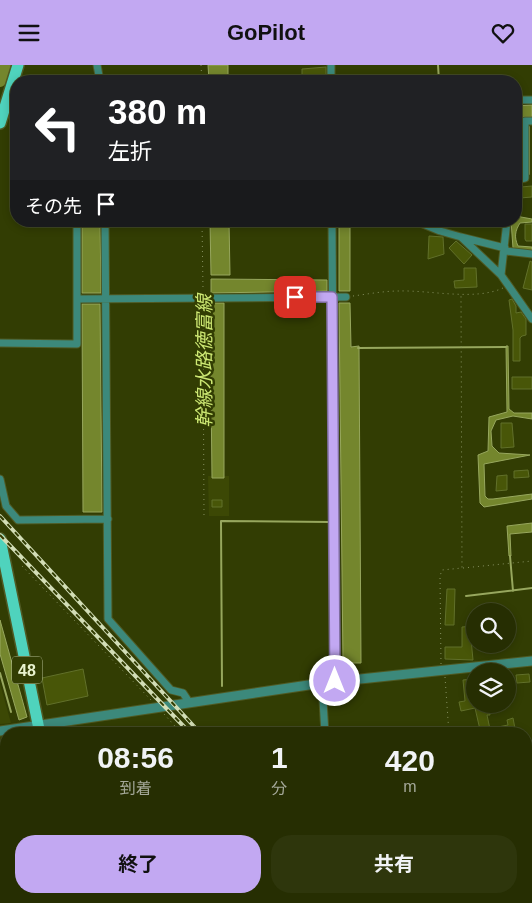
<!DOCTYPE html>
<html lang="ja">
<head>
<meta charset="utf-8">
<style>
  :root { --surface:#262e02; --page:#2e360c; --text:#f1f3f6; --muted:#a4a899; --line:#424a24; --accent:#c2a8f2 }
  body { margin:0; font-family:Arial,"Noto Sans JP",sans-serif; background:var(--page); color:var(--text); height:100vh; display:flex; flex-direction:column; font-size:19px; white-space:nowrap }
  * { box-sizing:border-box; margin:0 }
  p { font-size:16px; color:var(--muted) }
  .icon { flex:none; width:28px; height:28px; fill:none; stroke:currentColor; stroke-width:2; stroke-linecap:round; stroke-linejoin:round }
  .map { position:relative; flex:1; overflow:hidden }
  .sheet { position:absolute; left:0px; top:662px; width:532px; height:176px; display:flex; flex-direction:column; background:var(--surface); border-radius:20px 20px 0 0; box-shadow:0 2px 8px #0003,0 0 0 1px var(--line) }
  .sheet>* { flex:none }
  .hud { position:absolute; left:10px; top:10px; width:512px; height:152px; border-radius:20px; box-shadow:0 2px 8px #0003,0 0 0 1px var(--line); background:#202124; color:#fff; overflow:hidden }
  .tools { position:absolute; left:466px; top:538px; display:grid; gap:10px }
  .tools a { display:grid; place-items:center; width:50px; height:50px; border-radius:50%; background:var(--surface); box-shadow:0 2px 8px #0003,0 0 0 1px var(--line); font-size:25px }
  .pin { position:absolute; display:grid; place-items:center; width:42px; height:42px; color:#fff; margin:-21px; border-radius:10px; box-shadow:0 2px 8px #0006 }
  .me { position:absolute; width:55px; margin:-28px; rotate:0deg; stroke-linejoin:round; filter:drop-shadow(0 0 4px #0008) }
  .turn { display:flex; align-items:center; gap:18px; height:105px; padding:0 15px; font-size:22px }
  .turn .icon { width:65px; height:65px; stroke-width:2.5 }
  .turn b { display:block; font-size:35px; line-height:42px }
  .then { display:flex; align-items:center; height:48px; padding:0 15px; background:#0003; gap:10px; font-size:19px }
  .eta { display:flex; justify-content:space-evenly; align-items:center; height:85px; text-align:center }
  .eta b { font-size:30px; font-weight:700; line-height:35px }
  .button { display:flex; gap:10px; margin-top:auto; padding:10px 15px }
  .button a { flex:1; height:58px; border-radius:20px; background:var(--accent); color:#111; font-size:20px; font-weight:700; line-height:58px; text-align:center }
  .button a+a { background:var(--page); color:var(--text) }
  header { display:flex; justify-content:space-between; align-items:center; height:65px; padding:0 15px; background:var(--accent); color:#111; font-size:22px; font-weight:700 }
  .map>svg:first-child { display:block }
</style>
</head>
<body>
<header><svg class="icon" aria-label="menu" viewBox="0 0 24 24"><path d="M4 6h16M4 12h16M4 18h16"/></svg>GoPilot<svg class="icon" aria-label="heart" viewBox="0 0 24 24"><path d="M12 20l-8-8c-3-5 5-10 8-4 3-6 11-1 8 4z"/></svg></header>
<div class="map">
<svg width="532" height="838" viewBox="0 0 532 838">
  <rect width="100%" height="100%" fill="#323d03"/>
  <!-- built -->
  <path fill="#3c4805" d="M208,411H229V451H209Z
    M0,619L11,658L0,659Z
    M6,670V731L0,733V671Z
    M109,833H143L147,838H112Z"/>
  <!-- green -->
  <path fill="#7a344d" d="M532,811V838H528V834L494,838L505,833L526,832V814Z"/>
  <!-- water -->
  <path fill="#74862d" stroke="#97a75e" d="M208,0H228V16H209Z
    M532,40V52H516V41Z
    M516,148L521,152L532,154V157L520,158C515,166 514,172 518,181L532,182V187L513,183L511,156H516Z
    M82,156H100L101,228H82Z
    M210,156H229L230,210H211Z
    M339,156H350V226H339Z
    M211,214L327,215V226L211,228Z
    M210,238H224V413H212Z
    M339,238H350L351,282L359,281L361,598H343Z
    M82,239H100L102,447H83Z
    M506,281H508L509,344L514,348H532V354L513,351L496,355L491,366L492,381L499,388L530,390L484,399L485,431L488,434H493L532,429V434L484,442L480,438L478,390L488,386L489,352L507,347Z
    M532,458V467L510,469L511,491H509L507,461Z
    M0,555L27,652L19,655L0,589Z"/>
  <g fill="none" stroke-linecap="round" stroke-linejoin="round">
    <!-- stream -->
    <path stroke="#97a75e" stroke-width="2" d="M438,0L439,16
      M529,109V62
      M358,283L506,282
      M510,491L513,526
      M466,531L532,523
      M0,608L11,647
      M222,621L221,456L330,457
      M0,780L6,779
      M44,832L45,838
      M50,832L51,838
      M97,832L101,838
      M328,832L333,838"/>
    <!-- river -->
    <path stroke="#74862d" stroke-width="12" d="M0,16L5,0"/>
  </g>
  <!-- building -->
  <path fill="#485608" stroke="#61702a" d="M326,2V13H311V16H302V4Z
    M532,121V132L520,133L521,122Z
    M525,159H532V176H526L525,174Z
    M429,171L443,172L444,189L428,194Z
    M456,176L472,190L464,199L449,183Z
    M530,196L532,197V225L523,223Z
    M464,203H476L477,222L455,223L454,216L464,215Z
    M512,234L516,241V248L521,247L526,254V270L522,271L520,273V296H513V265L509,235Z
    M512,312H532V324H512Z
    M501,358H512L514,382L501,383Z
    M528,405L529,412L514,413V406Z
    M507,410V425L496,426L497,411Z
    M212,435H222V442H212Z
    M447,524H455L454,560H445Z
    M474,561L475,573L471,574L473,595L445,594V582H462V562Z
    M83,604L88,631L47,640L42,613Z
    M529,609L530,617L517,618L516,610Z
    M472,614L475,643L461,646L459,637L465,636L463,615Z
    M488,640L490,650H487L491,669H481L475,643Z
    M513,653L516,669H499L498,662L508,660L507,655Z
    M527,676H532V696H527Z
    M6,684V703L0,704V685Z"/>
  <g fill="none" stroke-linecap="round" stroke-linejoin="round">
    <!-- minor casing -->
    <g stroke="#4f5a24" stroke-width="9">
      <path id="minor" d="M97,0L100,16
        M331,0V16
        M516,35H532
        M516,115L525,113V56H532
        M77,156V234
        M105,156L108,554L171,625L183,628L189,637
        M332,156L335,616
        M416,156L440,166L461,172L501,210
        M507,156L501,210L532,254
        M461,172L505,183
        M505,186L532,189
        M0,278L77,279V234L346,232
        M0,414L6,441L18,455L108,454
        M322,618L325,669
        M54,832L55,838
        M105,832L109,838
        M140,832L144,838
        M334,832L339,838
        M367,832L372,838
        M229,838L235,832"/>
    </g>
    <!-- tertiary casing -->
    <g stroke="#4f5a24" stroke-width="11">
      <path id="tertiary" d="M0,666L322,618L532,596"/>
    </g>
    <!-- primary casing -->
    <g stroke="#4f5a24" stroke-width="14">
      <path id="primary" d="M0,58L18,0
        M0,474L40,669
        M70,832L71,838"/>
    </g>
    <!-- path -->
    <path stroke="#879262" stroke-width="1" stroke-dasharray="1 4" stroke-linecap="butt" d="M201,0L202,16
      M202,156L203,225
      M353,231C368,229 384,226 399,226C430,225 475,236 503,223
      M203,239L204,454
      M22,501L151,635
      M463,503L532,496
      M441,599L440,511L442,505L462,503L461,229
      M445,612L449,669
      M164,649L182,669
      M460,832V838"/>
    <!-- minor -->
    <use href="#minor" stroke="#3c897b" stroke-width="7"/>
    <!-- tertiary -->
    <use href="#tertiary" stroke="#3c897b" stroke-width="9"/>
    <!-- primary -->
    <use href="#primary" stroke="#4fd3bd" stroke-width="11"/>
    <!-- rail casing -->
    <g stroke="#d2ddb6" stroke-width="4">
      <path id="rail" d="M0,451L201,669
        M0,470L191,669
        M344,832L350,838
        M354,832L360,838"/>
    </g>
    <!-- rail -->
    <use href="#rail" stroke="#323d03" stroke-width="2" stroke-dasharray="5.5" stroke-linecap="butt"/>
  </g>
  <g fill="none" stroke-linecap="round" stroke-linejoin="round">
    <!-- route casing -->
    <g stroke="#7e6d9d" stroke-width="12">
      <path id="route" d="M295,232H332L335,616"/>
    </g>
    <!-- route -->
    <use href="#route" stroke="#c2a8f2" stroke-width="9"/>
  </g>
  <g text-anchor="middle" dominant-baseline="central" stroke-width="5" stroke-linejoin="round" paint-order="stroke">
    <!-- shield labels -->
    <rect fill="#323d03" stroke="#b2bc92" stroke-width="1" x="12" y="591.5" width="30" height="27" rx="4"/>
    <g font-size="16" font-weight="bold" fill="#e9f3cf">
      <text x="27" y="605">48</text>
    </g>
    <!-- water labels -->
    <g font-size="19" font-style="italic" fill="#cde873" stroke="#323d03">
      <text transform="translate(204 296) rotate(-90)">幹線水路徳富線</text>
    </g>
  </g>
</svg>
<div class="tools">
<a><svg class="icon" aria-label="search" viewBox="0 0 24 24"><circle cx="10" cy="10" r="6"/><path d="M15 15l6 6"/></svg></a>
<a><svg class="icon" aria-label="layers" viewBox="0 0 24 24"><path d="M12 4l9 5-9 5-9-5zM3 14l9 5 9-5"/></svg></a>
</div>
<div class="pin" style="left:295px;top:232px;background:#d93025"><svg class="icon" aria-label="arrive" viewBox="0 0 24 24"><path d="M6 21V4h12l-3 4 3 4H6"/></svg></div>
<svg class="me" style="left:335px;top:616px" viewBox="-20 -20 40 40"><circle r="17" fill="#c2a8f2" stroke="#fff" stroke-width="3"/><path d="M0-11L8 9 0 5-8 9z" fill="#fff"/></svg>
<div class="hud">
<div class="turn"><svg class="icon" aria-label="left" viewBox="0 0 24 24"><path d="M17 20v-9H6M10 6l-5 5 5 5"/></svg><div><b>380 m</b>左折</div></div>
<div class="then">その先<svg class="icon" aria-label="arrive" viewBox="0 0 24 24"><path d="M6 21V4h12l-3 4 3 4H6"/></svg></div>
</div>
<section class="sheet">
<div class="eta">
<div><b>08:56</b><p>到着</p></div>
<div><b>1</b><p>分</p></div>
<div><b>420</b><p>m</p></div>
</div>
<div class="button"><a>終了</a><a>共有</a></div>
</section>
</div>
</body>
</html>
